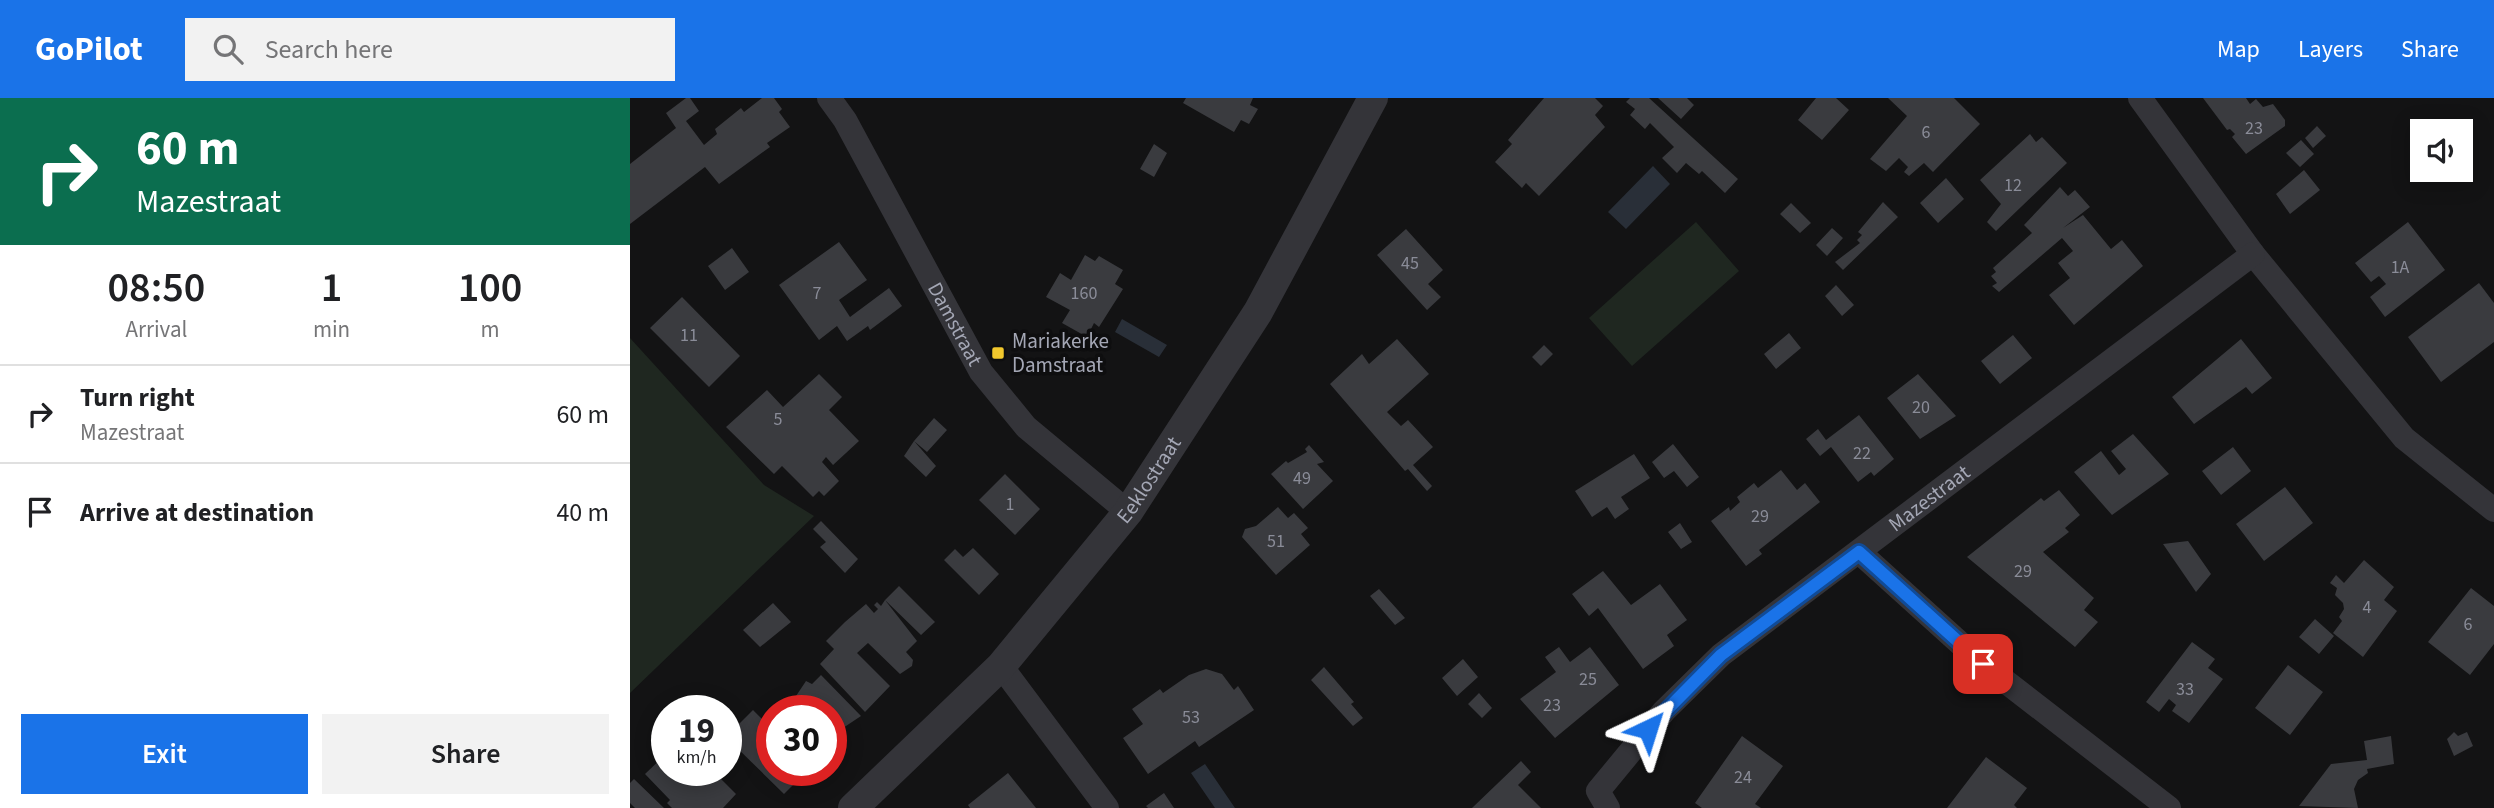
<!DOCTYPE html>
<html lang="en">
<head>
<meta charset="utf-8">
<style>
  :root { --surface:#fff; --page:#f2f2f2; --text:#202124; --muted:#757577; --line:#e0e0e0; --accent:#1a73e8 }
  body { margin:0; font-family:"Source Sans 3",sans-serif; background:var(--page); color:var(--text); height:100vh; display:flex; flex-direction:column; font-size:26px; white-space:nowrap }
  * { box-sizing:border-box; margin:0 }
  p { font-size:23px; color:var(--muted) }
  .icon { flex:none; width:38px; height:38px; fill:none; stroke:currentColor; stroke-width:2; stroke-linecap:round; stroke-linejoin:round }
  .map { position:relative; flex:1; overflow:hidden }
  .drawer { display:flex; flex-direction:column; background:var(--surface); width:630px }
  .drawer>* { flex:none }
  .top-card { background:#0b6e4f; color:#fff; overflow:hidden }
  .fabs { position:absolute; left:1780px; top:21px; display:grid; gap:14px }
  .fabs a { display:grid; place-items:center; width:63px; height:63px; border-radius:0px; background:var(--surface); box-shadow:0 4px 18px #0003; font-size:35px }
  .speed { position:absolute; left:21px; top:597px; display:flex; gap:14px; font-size:35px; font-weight:700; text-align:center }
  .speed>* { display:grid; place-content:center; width:91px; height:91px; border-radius:50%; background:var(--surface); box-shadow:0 4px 18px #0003; line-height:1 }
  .speed small { font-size:18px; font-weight:400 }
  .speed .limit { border:10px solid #d22; background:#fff; color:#111 }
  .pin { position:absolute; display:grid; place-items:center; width:60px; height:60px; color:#fff; margin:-30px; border-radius:14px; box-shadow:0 4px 10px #0006 }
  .me { position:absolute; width:77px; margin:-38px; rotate:41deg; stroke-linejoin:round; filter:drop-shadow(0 0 5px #0008) }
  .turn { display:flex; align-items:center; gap:24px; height:147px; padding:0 21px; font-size:32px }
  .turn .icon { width:91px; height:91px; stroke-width:2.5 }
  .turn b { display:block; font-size:49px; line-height:60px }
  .eta { display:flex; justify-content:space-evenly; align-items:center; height:119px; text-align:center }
  .eta b { font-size:42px; font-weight:600; line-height:49px }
  .primary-button { display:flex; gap:14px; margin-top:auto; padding:14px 21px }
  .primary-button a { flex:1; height:80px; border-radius:0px; background:var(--accent); color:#fff; font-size:28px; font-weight:600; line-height:80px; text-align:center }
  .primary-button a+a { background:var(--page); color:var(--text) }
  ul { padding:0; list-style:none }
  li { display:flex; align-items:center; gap:21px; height:98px; padding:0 21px; border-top:2px solid var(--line) }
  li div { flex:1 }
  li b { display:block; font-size:26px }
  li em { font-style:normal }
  header { display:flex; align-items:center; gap:42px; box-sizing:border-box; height:98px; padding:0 35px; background:var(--accent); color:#fff }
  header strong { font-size:33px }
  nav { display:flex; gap:38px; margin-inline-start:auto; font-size:24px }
  .search { width:490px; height:63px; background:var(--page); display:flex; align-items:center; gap:18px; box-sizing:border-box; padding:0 24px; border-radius:0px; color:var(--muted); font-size:26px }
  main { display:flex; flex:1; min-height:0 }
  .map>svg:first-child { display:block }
</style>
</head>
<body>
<header>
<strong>GoPilot</strong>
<div class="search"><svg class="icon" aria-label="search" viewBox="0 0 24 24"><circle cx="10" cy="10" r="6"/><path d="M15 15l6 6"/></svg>Search here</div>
<nav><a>Map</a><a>Layers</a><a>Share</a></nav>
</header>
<main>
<section class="drawer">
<div class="top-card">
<div class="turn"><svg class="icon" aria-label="right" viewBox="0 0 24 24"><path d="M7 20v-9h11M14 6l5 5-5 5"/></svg><div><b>60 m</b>Mazestraat</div></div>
</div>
<div class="eta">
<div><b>08:50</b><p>Arrival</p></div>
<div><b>1</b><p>min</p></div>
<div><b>100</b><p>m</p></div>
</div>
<ul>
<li><svg class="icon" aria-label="right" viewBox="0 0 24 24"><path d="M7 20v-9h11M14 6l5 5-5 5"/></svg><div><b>Turn right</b><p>Mazestraat</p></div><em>60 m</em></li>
<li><svg class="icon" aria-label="arrive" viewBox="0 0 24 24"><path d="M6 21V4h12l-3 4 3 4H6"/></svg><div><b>Arrive at destination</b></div><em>40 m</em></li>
</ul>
<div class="primary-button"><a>Exit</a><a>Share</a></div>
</section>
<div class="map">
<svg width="1864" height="710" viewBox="0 0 1864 710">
  <rect width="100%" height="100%" fill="#131314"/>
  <!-- green -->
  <path fill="#1f2720" d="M1066,124L1109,173L1002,268L959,220Z
    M0,240L134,387L184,418L0,595Z"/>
  <!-- water -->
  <path fill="#292f38" d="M1023,68L1040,86L996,131L978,114Z
    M492,221L537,247L529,259L485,234Z
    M575,666L605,710H585L561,675Z"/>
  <!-- building -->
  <path fill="#3a3b3f" d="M56,0H60L69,13L56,23L74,47L87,36L85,31L111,10L114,14L132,0H144L152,11L149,14L160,29L137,45L140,49L89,86L75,69L0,126V66L46,30L36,15Z
    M556,0H623L620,7L628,11L619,26L611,22L604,34L553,5Z
    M914,0H965L973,8L965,17L975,29L909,98L896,85L892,90L865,64L882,46L878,42Z
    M1000,0H1019L1108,81L1095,95L1072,73L1069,76L1056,65L1047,75L1032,60L1044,49L1020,25L1015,31L1000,17L1005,11L996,4Z
    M1028,0H1057L1064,7L1051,21Z
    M1186,0H1206L1219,12L1192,42L1168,22Z
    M1258,0H1324L1350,26L1303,74L1294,65L1279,78L1274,74L1278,69L1269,60L1256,73L1240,61L1277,18Z
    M1573,0H1616L1620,6L1626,1L1633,9L1643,6L1655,22V28L1616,56L1602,39L1605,36L1600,31L1597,32Z
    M1687,28L1696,38L1683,50L1675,40Z
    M1400,36L1406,44L1412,39L1437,65L1366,133L1357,124L1371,106L1350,82Z
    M1671,42L1684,56L1670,69L1656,55Z
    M524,46L537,55L524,79L510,71Z
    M1674,72L1690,92L1660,116L1646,96Z
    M1316,80L1334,101L1308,125L1290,105Z
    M1430,89L1438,98L1445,92L1460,109L1433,130L1453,117L1481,151L1492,142L1513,168L1444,227L1419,197L1440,180L1428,165L1443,153L1432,140L1369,194L1362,188L1367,185L1361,178L1366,174L1363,170L1402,135L1394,127Z
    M1253,104L1268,119L1213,172L1205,164L1230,145L1227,142L1232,137L1228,134Z
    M1161,105L1181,125L1170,135L1150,116Z
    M1778,124L1815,172L1755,219L1740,199L1756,186L1749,178L1741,184L1725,165Z
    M1202,130L1213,140L1197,158L1186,147Z
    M776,131L813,172L798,186L811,199L797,212L747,157Z
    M209,144L237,182L209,202L220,219L259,190L272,208L240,232L238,228L217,243L207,228L189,242L149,187Z
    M102,150L119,174L95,192L78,168Z
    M455,157L465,163L469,158L493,172L485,186L493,191L469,229L464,225L457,239L432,225L440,212L416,199L430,175L441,182Z
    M1849,185L1864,205V244L1811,284L1778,239Z
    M1206,187L1224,207L1212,218L1195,198Z
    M52,199L110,258L79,289L20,230Z
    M1159,235L1171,250L1146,271L1134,256Z
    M1383,237L1402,260L1370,286L1351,263Z
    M767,241L799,276L757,314L771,328L778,322L803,349L783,367L802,388L797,393L778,371L775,373L700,286L732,256L739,266Z
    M1611,241L1642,280L1622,296L1616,289L1564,326L1542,299Z
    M914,247L923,256L911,268L902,259Z
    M189,276L212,299L199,312L229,343L203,367L196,359L192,364L209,383L194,398L189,393L183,399L152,368L144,376L96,329L137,292L153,309Z
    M1288,276L1326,318L1290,341L1257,300Z
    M1229,317L1264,361L1244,378L1241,374L1228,384L1201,349L1190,358L1176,341L1188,331L1196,342Z
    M304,320L317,332L297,354L284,343Z
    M1503,336L1539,376L1482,417L1444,374L1471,353L1489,377L1496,371L1481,353Z
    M284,343L306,368L296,379L274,358Z
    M1043,346L1069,379L1057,389L1044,373L1034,380L1022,364Z
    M679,347L694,364L687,366L703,383L673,411L641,376L656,363L658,365L677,354L675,351Z
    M1603,349L1621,373L1591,397L1572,373Z
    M1004,356L1020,380L991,399L999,411L985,421L977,409L962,419L945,393Z
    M1151,372L1167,392L1175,385L1190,404L1129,452L1132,456L1116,468L1081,423L1099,409L1100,413L1110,404L1107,399L1124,385L1128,390Z
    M375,376L410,411L385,437L349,402Z
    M1655,389L1683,425L1634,463L1606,426Z
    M1429,392L1450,417L1435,430L1439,434L1413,454L1464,500L1454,512L1468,524L1445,549L1337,459L1411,400L1414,403Z
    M648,409L658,420L664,415L678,430L671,436L680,447L646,477L612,439L615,431L626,428Z
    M191,423L228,461L215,475L190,449L196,444L183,431Z
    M1050,425L1062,444L1051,451L1038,434Z
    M1558,443L1581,476L1566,494L1533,446Z
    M343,450L369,476L349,497L314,462L325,451L333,459Z
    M1734,462L1764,489L1754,502L1767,513L1733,559L1703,535L1712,523L1709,519L1714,511L1713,505L1705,497L1707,490L1700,485L1706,477L1714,485Z
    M973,473L1001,507L1030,486L1057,522L1037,537L1044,548L1013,571L968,510L959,518L942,496Z
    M269,488L305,524L291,537L255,502L287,543L276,554L283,562L282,568L270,576L238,545L227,555L260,588L235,614L190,566L204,551L196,543L215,524L236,506L244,515L248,511L244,507L247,504L251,508L255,502Z
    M1841,490L1864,508V546L1840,577L1798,544Z
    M749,491L775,520L765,527L740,498Z
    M143,505L161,524L130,549L113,532Z
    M1685,521L1704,538L1689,556L1669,539Z
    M1562,544L1585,561L1578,570L1593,581L1559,625L1542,613L1546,607L1539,601L1529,614L1516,604Z
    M929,549L940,564L960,549L989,587L925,640L890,601L926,574L915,559Z
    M833,561L848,579L827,598L812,580Z
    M1658,567L1693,594L1660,637L1625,610Z
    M694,569L724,604L721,606L733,620L723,628L681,582Z
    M576,571L592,576L604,592L608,588L624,612L569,649L565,643L518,676L493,640L513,626L502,611L530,591L533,595L559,577Z
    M191,577L231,618L201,638V612H174L162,604L176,583L182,586Z
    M849,595L862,610L852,620L838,606Z
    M123,612L142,631V672H163L171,679L154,696L96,639Z
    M1824,634L1828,638L1837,634L1843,648L1824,658L1817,641Z
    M1112,638L1153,668L1125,706L1131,710H1072L1065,705Z
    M1761,638L1764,666L1737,671L1738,675L1728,682L1724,691L1728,710L1669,708L1701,666L1737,662L1734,643Z
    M37,655V672H82L106,696L93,710H42L37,705L40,702L15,676Z
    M1356,659L1397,690L1384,707L1387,710H1317Z
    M891,663L901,674L888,687L911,710H842Z
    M378,675L406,710H340L338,707Z
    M4,681L34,710H5L0,705V685Z
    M534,695L544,710H518L516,708Z"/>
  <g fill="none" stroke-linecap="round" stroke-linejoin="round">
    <!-- minor -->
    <g stroke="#343439" stroke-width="24">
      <path id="s1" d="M199,0L215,22L351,274L396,329L498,414"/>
      <path d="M1510,0L1623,156L1774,340L1864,412"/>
      <path d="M1229,454L1353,566L1539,710"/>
      <path d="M371,568L477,710"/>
      <path id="s2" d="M978,710L968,693L1034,613L1091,557L1623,156"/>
    </g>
    <!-- tertiary -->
    <path stroke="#343439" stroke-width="30" id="s3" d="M223,710L371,568L498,414L628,214L743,0"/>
  </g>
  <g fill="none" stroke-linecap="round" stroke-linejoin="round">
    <!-- route casing -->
    <g stroke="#114b97" stroke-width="18">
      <path id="route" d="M1018,631L1091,557L1229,454L1353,566"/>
    </g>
    <!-- route -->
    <use href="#route" stroke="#1a73e8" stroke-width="12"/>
  </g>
  <!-- markers -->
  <rect fill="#f2c82d" stroke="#0e0e0f" stroke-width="2.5" x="361" y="248" width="14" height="14" rx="3.5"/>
  <g text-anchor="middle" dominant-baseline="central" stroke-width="7" stroke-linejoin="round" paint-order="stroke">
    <!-- number labels -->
    <g font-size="18" fill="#8a8c98">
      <text x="1624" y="30">23</text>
      <text x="1296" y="34">6</text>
      <text x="1383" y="87">12</text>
      <text x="780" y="165">45</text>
      <text x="1770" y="169">1A</text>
      <text x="187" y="195">7</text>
      <text x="454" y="195">160</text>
      <text x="59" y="237">11</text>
      <text x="1291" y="309">20</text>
      <text x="148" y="321">5</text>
      <text x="1232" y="355">22</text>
      <text x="672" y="380">49</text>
      <text x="380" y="406">1</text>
      <text x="1130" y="418">29</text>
      <text x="646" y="443">51</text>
      <text x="1393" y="473">29</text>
      <text x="1737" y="509">4</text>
      <text x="1838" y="526">6</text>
      <text x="958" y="581">25</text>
      <text x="1555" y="591">33</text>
      <text x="922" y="607">23</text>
      <text x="561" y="619">53</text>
      <text x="1113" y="679">24</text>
    </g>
    <!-- street labels -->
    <g font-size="21" fill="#a4a7b5" stroke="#0e0e0f">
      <text stroke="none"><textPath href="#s1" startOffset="259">Damstraat</textPath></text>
      <text stroke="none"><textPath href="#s3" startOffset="443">Eeklostraat</textPath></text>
      <text stroke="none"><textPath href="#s2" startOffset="464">Mazestraat</textPath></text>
    </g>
    <!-- poi labels -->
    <g font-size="21" fill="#a4a7b5" stroke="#0e0e0f" text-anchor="start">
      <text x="382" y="243">Mariakerke<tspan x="382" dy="24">Damstraat</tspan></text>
    </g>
  </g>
</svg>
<div class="fabs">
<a><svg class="icon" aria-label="sound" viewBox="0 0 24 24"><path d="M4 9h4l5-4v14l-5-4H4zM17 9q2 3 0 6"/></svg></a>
</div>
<div class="speed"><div>19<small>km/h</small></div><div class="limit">30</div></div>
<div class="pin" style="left:1353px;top:566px;background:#d93025"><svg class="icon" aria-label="arrive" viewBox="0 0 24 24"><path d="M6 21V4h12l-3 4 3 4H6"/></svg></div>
<svg class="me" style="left:1018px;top:631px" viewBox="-20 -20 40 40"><path d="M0-17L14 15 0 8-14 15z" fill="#1a73e8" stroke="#fff" stroke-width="4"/></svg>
</div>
</main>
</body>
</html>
